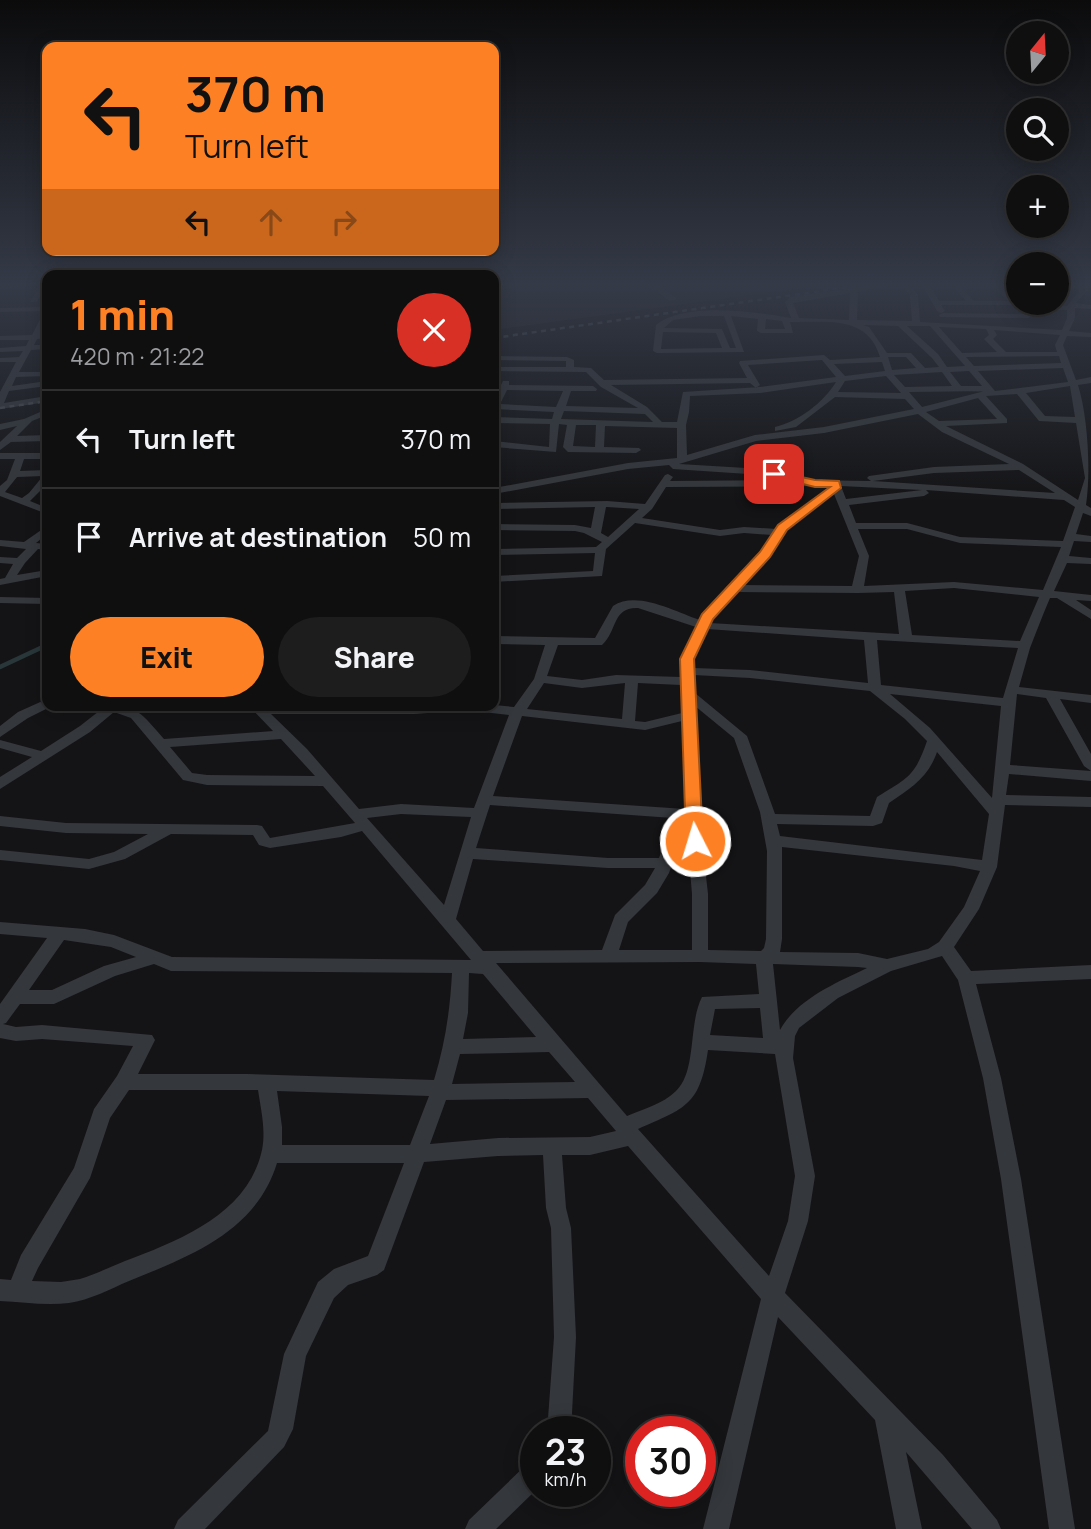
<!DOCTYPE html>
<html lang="en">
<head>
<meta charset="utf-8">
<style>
  :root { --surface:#0f0f10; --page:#1d1d1e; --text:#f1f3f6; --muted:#9b9c9f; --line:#2f2f30; --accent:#fd8124 }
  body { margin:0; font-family:Manrope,sans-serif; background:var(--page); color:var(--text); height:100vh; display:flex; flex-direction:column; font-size:26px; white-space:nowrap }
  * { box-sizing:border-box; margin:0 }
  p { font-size:23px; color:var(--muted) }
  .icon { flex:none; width:38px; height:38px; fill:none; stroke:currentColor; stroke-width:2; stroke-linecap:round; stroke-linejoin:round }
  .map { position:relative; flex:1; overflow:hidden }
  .drawer { position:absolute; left:42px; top:270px; width:457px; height:441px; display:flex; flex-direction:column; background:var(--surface); border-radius:14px; box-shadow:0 4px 18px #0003,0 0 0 2px var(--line) }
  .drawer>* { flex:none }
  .hud { position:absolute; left:42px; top:42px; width:457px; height:214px; border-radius:14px; box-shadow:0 4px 18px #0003,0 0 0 2px var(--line); background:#fd8124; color:#111; overflow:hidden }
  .needle { width:46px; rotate:18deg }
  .controls { position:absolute; left:1006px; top:21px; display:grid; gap:14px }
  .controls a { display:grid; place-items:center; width:63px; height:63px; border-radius:50%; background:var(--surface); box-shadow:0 4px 18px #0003,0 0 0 2px var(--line); font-size:35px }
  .speed { position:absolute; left:520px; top:1416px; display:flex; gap:14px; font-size:35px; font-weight:700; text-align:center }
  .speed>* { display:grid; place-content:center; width:91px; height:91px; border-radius:50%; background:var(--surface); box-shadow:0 4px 18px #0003,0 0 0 2px var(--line); line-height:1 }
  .speed small { font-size:18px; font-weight:400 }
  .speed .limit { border:10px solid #d22; background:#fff; color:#111 }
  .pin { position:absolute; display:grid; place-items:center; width:60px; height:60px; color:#fff; margin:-30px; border-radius:14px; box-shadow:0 4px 10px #0006 }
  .me { position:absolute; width:77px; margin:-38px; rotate:355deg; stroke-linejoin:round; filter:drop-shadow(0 0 5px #0008) }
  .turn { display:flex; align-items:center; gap:24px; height:147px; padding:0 28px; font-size:32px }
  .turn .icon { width:91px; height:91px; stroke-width:2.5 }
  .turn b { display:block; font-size:49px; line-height:60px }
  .lanes { display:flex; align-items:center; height:66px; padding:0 28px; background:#0003; justify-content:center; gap:35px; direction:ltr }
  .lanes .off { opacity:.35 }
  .round { display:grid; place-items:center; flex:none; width:74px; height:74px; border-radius:37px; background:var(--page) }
  .summary { display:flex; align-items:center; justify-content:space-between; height:119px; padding:0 28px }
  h1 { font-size:42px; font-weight:800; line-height:52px; color:var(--accent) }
  .cta { display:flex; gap:14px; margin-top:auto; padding:14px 28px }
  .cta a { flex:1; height:80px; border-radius:42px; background:var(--accent); color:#111; font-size:28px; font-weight:800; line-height:80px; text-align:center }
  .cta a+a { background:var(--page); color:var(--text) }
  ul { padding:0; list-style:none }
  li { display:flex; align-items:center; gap:21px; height:98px; padding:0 28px; border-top:2px solid var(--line) }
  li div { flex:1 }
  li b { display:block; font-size:26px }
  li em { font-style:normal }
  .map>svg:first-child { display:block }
</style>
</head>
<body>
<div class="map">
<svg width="1091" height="1529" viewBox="0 0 1091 1529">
  <rect width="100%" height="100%" fill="#141416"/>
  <!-- built -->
  <path fill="#202023" d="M494,286H817L494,330Z"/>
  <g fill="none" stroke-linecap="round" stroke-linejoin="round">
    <!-- stream -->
    <path stroke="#29373a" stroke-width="4.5" d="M0,667L47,645"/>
    <!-- minor -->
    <path fill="#34373b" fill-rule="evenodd" d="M0,286H23L0,289Z
      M40,286H47L36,302H30Z
      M650,286H659L677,299L670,301Z
      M868,286H886L858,292L857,320L912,321L910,295L902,286H910L918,295L920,322L1062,330L1067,318V310L1020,309L1014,305H941L945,311L941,313L937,311L923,286H930L939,301H966L953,286H960L974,301H1009L991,286H999L1022,305L1067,306L1080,290L1062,286H1091L1076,303L1091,305V309L1075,308V318L1069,331L1091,333V337L1067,336L1063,345L1076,380L1091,377V383L1078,385C1088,417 1091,472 1086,505L1091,508V516L1083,513L1076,534L1091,536V542L1074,541L1069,556L1091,558V564L1067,563L1054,591L1091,595V601L1076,600L1091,610V619L1057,598H1050C1043,614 1036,633 1030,648L1019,687L1091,695V703L1060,699L1091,754V771L1084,766L1046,698L1017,694L1010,765L1091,771V781L1009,774L1006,795L1091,797V807L1005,805L997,867L979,909L954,947L971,971L1091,965V979L976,984L1001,1078L1021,1179L1075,1529H1049L1001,1179L983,1078L958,980L942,956L891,971L838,998L799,1028L795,1036L793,1058L815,1176L808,1221L785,1293L943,1455L997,1520L1001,1529H972L906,1452L922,1529H896L875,1420L778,1317L729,1529H703L761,1299L628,1146L590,1155H562L566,1208L571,1228L576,1337L571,1432H547L554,1337L551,1228L546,1208L543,1155L498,1156L424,1162L384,1270L377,1275L348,1285L334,1298L306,1356L293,1429L284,1447L205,1529H174L178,1520L268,1431L284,1354L318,1282L334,1269L368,1256L404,1163H277C256,1232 190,1256 129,1281C110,1289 90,1300 69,1303C46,1306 23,1302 0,1301V1279L11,1280L21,1255L74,1168L94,1109L117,1076L133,1046L42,1039L16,1041L0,1038V1004L47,938L0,934V922L85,929L114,935L172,957L471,960L362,831L341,837L270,848L259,845L253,835L171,834L125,859L89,869L0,860V850L89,859L114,852L148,834L66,833L0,826V816L66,823L257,825L262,826L270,838L355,823L323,786L207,785L183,780L131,718L114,712L90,732L0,789V777L32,757L0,748V740L41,751L80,726L103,708L102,705C138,705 141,713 164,739L273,731L248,705H494L514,707L534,679L545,645L494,644V636L595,638L613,606C637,590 675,612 700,620L727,586L730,585L761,552L772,535L744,533L720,536L635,523L606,549L602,576L494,582V576L593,571L595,553L494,555V549L596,547L602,542L584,533L575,531L494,530V524L575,525L591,528L595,507L494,509V503L607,501L645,504L665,475L668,474L673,477L670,481L790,480L763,475L673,469L669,465L628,469L494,494V488L628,463L677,458V428L605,426L604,447L639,448L641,450L636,453L568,452L563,447L567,425L559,424L556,452L494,447V441L549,447L550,424L494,423V417L552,419L554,412L494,409V399L498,390L494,389V385H501L503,381H509V385L593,386L597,389L596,391H571L566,406L638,408L601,387L586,372L494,371V367H566V361L494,360V356L567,357L574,360V367L591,368L604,380L747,378L739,363L740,361L824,355L830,360L880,357C867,314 826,323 790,322L793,333H761L757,331L758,319L731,316L744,352L657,353L653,351L656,325C685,301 756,312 791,318L785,302L790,297ZM850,293L849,320L799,318L793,303ZM701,316H724L736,348H730L722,329L664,328L673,320ZM766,319L782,321L785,329H765ZM863,325L898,326L932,358L939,367L925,368L911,353H887L869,327ZM907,326H930L965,366L947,367L938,354ZM939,327L986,329L989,335L984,339L997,352L962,353ZM994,330L1060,335L1055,345L1057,352H1006L993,339L997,335ZM663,332L716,333L722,348L661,349ZM1059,356L1061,363L974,366L966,357ZM888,357H906L916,368L892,370ZM822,360L836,377L760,387L683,392L677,422H662L647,407L611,385L750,383L756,388L760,385L748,365ZM882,362L885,371L845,376L834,364ZM1063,368L1068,382L995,391L978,371ZM969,371L982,386H961L950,372ZM942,372L952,386L905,387L894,375ZM886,376L901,393L838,392L845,381ZM836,382C823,403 799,421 775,427V431L796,427L835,397L905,399L914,409L824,427L755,435L687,455L686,425L689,412L690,396L760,393ZM1070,386L1075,417L1045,416L1026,393ZM507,390L563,391L556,407L500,404ZM985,391L922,407L909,392L987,391ZM1017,394L1039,421L1076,423L1085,478L1078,500L1023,464L946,426L1007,423V419L986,396ZM978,398L997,419L939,421L926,412ZM564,411L645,414L653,422L561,419ZM918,414L942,432L1009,464L934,467L869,476L867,478L871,481L795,480L798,478L796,476L763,469L679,464L756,441L824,433ZM576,425H596L595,447L573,446ZM1019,470L1055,493L873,481L934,473ZM841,486L922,490L846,499ZM666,487L831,486V487L777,529L744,527L720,530L642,518L652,509ZM926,490L1064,500L1075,507L1063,541L960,537L907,523H856L849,505L924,496L929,493ZM834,494L859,556L852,586L743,585L769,556L787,529ZM606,507H607L639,509L608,537L601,533ZM858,529H907L960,543L1061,547L1043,590L954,582L864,586L869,556ZM954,588L1039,597L1020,641L912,635L905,591ZM737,592L858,593L894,592L899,634L710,623ZM638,608L696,627L681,659V677L616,675L582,680L547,676L558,645H602C618,630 612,607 638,608ZM707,629L864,640L868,683L750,670L694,668L693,659ZM877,640L1018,648L1003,698L881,685ZM694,675L750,678L870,691L905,719L927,741C915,776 908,778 877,797L870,816L775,814L747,736L695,693ZM544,683L582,688L625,683L622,719L527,709ZM638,683L681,685L682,713L645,722L635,721ZM890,694L1001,706L992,798L930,728ZM695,706L734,738L760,812L767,851L766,939L764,948L761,951L708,950V894L699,814ZM466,710L509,715L474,808L401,804L359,809L307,749L271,714H415ZM522,716L645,730L682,721L685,809L493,796ZM281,739L315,776L207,775L192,773L170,747ZM937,752L989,814L982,860L780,836L777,824L873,826L882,823L889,803C911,788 928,778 937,752ZM490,805L673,818L659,858H608L476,848ZM401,814L471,817L444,905L367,818ZM686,824L692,894V950H619L628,922L657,893L669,873ZM782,847L954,866L980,871L964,907L939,942L928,949L887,959L858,953L780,952L782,939ZM473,859L608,868H655L645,885L615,915L602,950L483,951L456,919ZM64,940L111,947L136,957L104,966L52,990H29ZM700,962L756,964L759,994L702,997C688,1024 697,1071 676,1091C663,1104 643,1109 627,1116L496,963ZM154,964L171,971L452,973C450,1011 445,1044 434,1080L247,1074H138L155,1040L152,1035L42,1025L16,1027L3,1024L6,1023L20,1004H54L115,976ZM773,964L858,967L867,968C836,983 797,999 780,1030ZM469,973L483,974L536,1037L463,1039L468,1013ZM760,1008L763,1038L710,1035L715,1009ZM708,1050L775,1054L795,1176L788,1221L769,1276L638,1129C686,1108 700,1105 708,1050ZM549,1052L575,1082L452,1084L460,1054ZM129,1090H258C261,1110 266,1130 262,1150C248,1214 180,1240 125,1261C110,1267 96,1274 80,1279L61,1282L32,1281L38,1268L90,1178L110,1118ZM277,1091L429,1096L410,1145H282V1127ZM588,1098L616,1131L590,1137L498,1138L430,1144L446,1100Z
      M47,307V311L0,312V308Z
      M47,312V321L40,335H47V338L37,339L34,345H47V349L31,350L19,372H47V376L16,377L12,386L47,381V386L9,391L4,403L47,396V402L0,409V392L16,362H0V358L19,357L23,351L0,352V348L26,346L29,340H0V336L32,335L43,314Z
      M943,313L1028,314L1032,316L1028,318L940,317L939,315Z
      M47,409V415L32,421L17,436L47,435V441L11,442L0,450V442L17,426L0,430V424L24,419Z
      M0,453H47V459H24L20,471L47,470V484L30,501L47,508V514L0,496V486L7,480L15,459H0ZM43,476L29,493L22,498L5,492L17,477Z
      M47,526V534L36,543L47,544V550L38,549L25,563L17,575L47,570V576L0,585V579L5,578L13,564L0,563V557L17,558L26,549L0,546V540L24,542Z
      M0,597L47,598V604L0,603Z
      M47,699V705L52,706L28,718L0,737V726L18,712Z
      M536,1461V1490L496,1529H465L469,1520L527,1464Z"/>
    <!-- rail -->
    <path stroke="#474b50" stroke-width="2.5" stroke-dasharray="5 4.5" stroke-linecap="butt" d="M494,338L856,286
      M0,408L47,401"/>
  </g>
  <!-- sky -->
  <linearGradient id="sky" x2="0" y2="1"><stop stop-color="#0b0b0c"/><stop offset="0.57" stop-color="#343a47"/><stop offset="1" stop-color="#343a47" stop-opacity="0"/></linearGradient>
  <rect width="1091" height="500" fill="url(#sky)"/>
  <!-- route -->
  <path fill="#fd8124" stroke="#a45417" stroke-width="2" d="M774,471L815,480L839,481L841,488L787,530L770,557L713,619L694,659L703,841L695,846L686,841L680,659L702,614L760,552L778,525L830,487H815L770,476L768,474Z"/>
</svg>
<div class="controls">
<a><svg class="needle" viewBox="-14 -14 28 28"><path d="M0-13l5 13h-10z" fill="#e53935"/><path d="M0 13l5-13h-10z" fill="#9b9c9f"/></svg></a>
<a><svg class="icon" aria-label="search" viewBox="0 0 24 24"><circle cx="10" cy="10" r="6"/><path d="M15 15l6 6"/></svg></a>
<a>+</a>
<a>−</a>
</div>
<div class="speed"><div>23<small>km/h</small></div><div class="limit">30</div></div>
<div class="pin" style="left:774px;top:474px;background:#d93025"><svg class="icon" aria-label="arrive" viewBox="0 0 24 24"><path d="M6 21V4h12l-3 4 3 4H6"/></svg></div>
<svg class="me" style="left:695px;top:841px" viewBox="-20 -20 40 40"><circle r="17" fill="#fd8124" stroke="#fff" stroke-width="3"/><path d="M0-11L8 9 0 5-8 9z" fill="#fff"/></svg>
<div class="hud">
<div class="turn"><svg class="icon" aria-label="left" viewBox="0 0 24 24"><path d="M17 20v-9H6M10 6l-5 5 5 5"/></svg><div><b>370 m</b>Turn left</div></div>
<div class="lanes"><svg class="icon" aria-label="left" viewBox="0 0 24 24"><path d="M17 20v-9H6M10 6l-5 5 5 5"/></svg><svg class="icon off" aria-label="ahead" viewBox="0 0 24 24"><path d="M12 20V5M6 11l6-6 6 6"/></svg><svg class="icon off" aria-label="right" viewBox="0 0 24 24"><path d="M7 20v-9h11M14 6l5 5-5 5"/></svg></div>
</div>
<section class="drawer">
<div class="summary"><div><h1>1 min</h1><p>420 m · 21:22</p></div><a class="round" style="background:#d93025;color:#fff"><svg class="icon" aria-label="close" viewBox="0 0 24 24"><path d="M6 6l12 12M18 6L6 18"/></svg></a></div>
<ul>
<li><svg class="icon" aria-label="left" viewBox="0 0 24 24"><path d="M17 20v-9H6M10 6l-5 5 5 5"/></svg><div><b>Turn left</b></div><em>370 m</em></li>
<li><svg class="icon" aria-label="arrive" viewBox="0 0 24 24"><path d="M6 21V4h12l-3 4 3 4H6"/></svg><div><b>Arrive at destination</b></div><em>50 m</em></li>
</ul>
<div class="cta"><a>Exit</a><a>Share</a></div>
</section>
</div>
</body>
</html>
